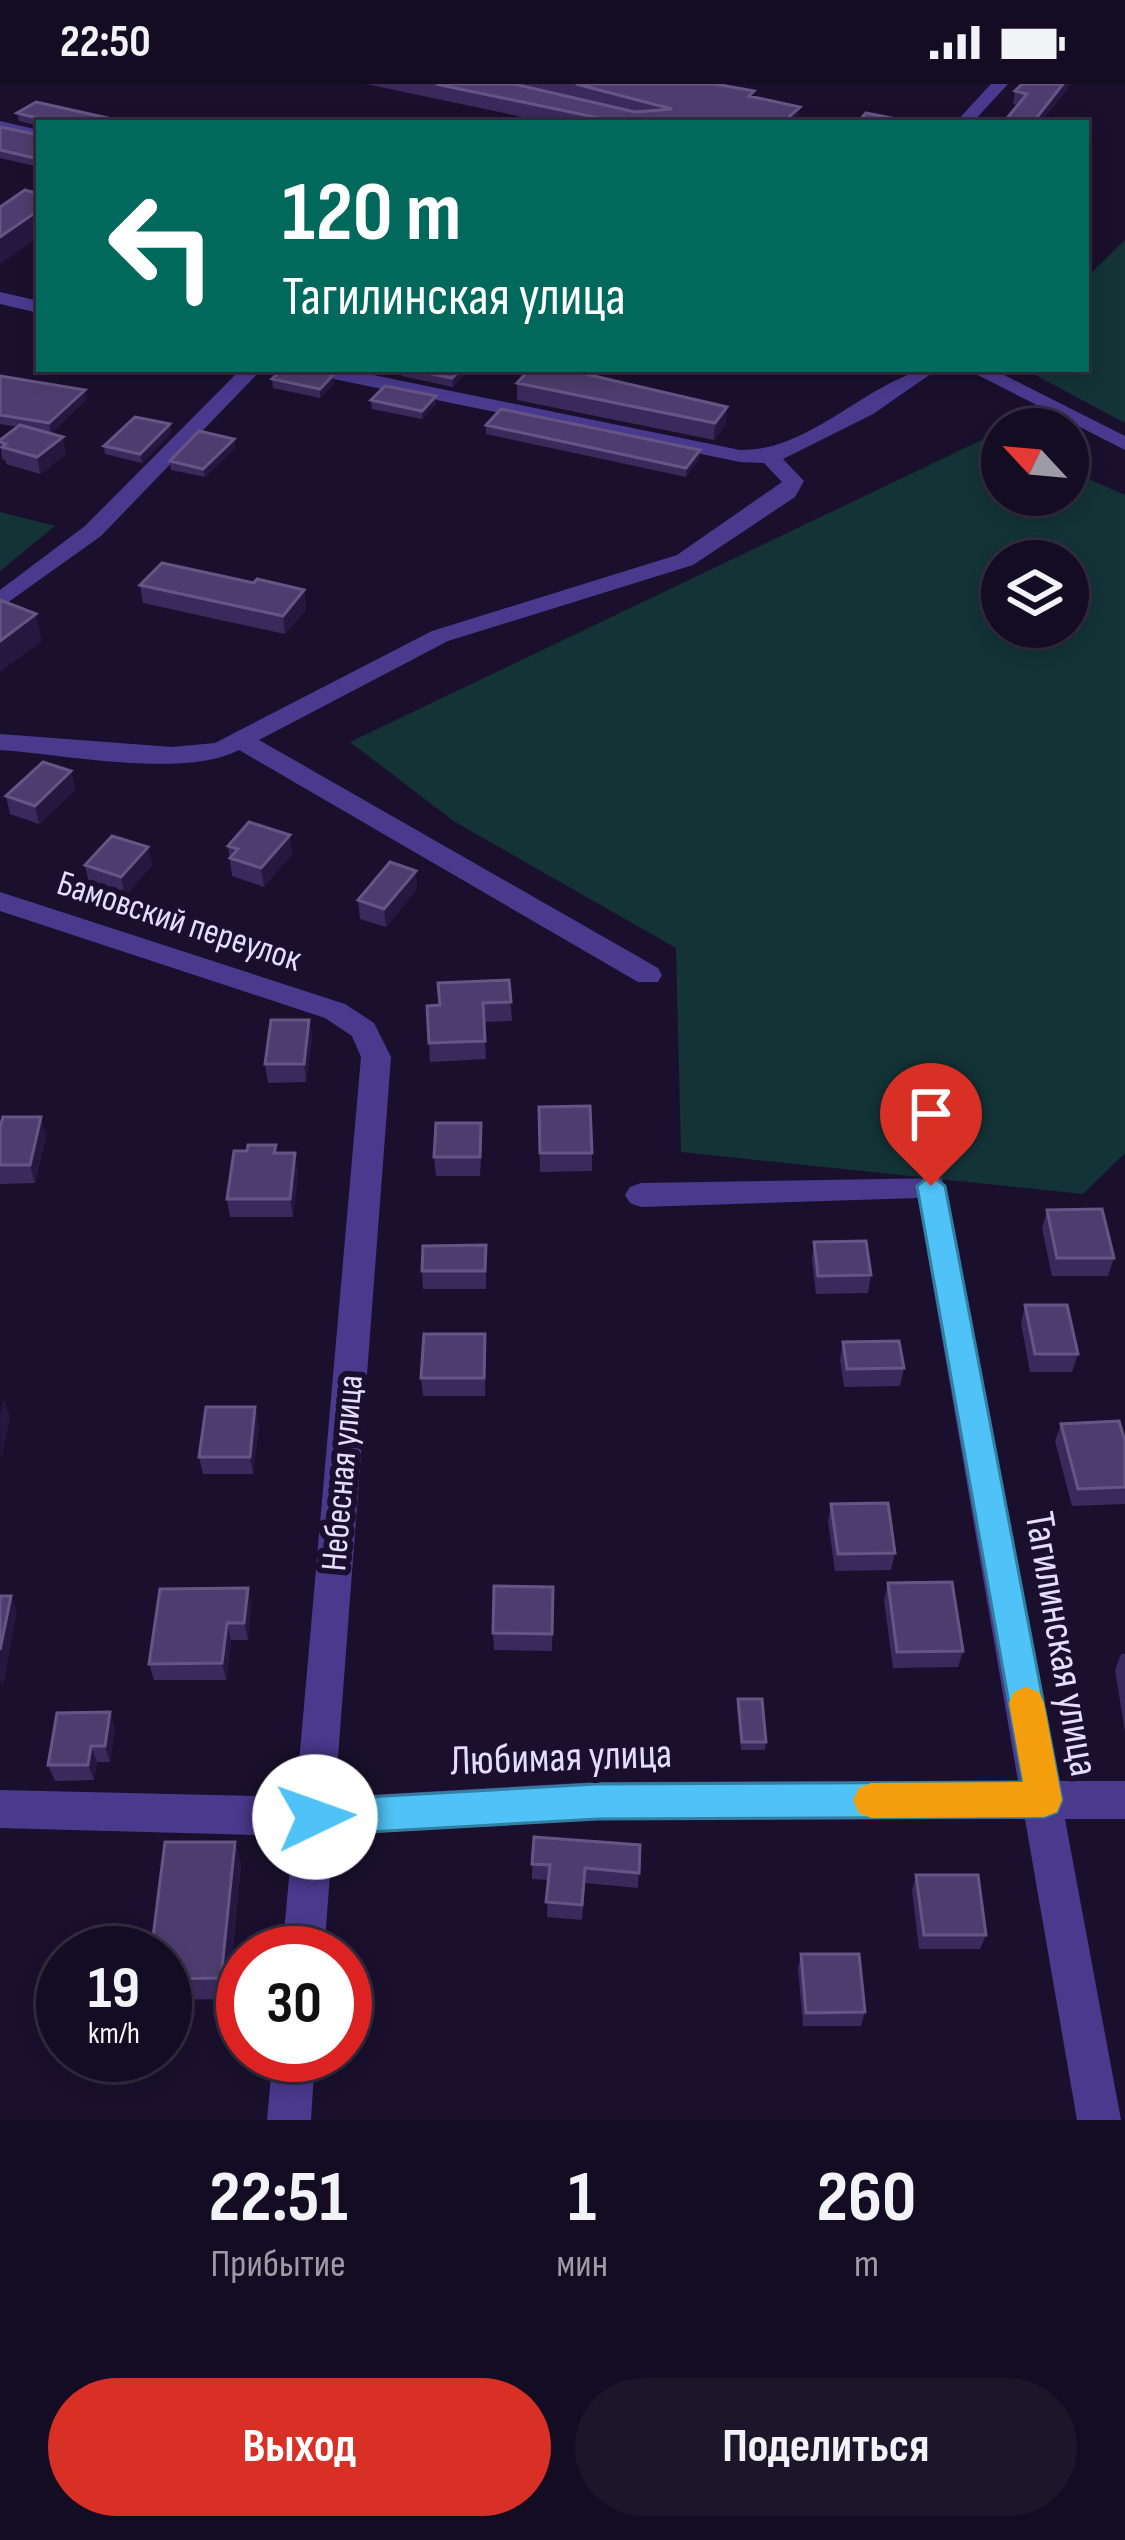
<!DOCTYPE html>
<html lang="ru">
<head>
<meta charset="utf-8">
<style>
  :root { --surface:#140c22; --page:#1d152a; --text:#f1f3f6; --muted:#9d9ba5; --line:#332c40; --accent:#d93025 }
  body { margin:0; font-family:"Sofia Sans Condensed",sans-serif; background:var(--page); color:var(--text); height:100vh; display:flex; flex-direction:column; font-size:45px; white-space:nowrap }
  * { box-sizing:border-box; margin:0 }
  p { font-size:39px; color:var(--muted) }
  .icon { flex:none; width:66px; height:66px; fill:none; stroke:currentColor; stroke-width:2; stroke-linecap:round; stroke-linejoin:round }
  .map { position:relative; height:2036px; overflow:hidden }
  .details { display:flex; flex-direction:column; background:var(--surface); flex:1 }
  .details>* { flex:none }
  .banner { position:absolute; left:36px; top:36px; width:1053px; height:252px; border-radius:0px; box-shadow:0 6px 18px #0003,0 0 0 3px var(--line); background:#00695c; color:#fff; overflow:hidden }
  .needle { width:78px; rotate:296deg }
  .buttons { position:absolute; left:981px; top:324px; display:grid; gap:24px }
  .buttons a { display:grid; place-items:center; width:108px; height:108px; border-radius:50%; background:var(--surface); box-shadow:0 6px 18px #0003,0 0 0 3px var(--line); font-size:60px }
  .speed { position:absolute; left:36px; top:1842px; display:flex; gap:24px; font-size:60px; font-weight:700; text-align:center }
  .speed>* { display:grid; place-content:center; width:156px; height:156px; border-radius:50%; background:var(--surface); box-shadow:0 6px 18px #0003,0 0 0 3px var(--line); line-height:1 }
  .speed small { font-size:30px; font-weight:400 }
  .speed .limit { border:18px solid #d22; background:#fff; color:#111 }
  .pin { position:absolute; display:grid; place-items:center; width:102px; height:102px; color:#fff; margin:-123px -51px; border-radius:50% 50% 50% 0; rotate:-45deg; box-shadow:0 0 12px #0007 }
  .pin .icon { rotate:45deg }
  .me { position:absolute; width:132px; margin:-66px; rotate:87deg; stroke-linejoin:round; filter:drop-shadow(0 0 9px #0008) }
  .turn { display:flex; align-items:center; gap:42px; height:252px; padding:0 48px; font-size:54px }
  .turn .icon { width:156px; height:156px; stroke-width:2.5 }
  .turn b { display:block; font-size:84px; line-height:102px }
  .eta { display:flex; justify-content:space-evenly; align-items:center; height:204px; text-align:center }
  .eta b { font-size:72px; font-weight:700; line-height:84px }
  .primary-button { display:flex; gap:24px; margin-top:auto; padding:24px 48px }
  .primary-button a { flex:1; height:138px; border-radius:72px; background:var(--accent); color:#fff; font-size:48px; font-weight:700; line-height:138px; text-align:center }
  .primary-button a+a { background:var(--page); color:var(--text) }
  .status { display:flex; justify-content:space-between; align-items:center; height:84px; padding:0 60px; background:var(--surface); direction:ltr }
  .status svg { height:33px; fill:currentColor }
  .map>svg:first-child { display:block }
</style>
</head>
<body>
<div class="status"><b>22:50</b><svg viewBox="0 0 49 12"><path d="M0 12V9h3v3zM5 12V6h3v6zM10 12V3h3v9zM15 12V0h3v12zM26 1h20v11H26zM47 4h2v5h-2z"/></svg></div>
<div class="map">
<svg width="1125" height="2036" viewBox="0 0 1125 2036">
  <rect width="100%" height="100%" fill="#1a102d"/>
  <!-- green -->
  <path fill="#133337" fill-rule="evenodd" d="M1125,156V339L1024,285H1086V194Z
    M990,352L1002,357V411H1068V386L1125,411V1069L1083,1110L681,1068L676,864L455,738L350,658ZM1002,477H1068V543H1002Z
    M0,428L55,442L0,487Z"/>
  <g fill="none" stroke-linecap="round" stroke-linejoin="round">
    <!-- minor -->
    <path fill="#493a8e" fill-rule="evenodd" d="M991,0H1008L972,39H955Z
      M0,37L39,46V56L0,47Z
      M0,208L39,217V229L0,220Z
      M241,285H262L101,452L0,524V506L85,442Z
      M304,285H344L740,366C815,368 878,285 938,285L873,330L783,375L804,397L795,413L693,481L448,557L259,656L658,884L662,891L658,898H638L239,666C185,695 62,670 0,666V650L172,663L215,659L432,547L677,471L782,398L764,379L740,378L314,291Z
      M966,285H992L1125,352V366Z
      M0,808L345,920L374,939L391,973L335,1713L597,1698L1018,1697L918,1114L641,1123L630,1119L625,1111L630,1103L641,1099L942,1094L1058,1697H1125V1735H1065L1121,2036H1077L1025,1735L597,1736L333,1751L324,1869H282L293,1752L0,1744V1706L296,1713L361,973L352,952L325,934L0,827Z
      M273,1971H315L311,2036H267Z"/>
  </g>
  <!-- wall -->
  <path fill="#3b295b" d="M366,0H514L566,12L519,0H715L754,13L799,38L551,39Z
    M1071,0L1041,38L1018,21L1013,20L1015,7Z
    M17,29L130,39H39V42L19,37Z
    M0,43L39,51V83L0,74Z
    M402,285H469L453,303L402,292Z
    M0,292L86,316L51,349L66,370L40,390L6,380L5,376L2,375L0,356L18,343L0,340Z
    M272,295L334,300L320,314L273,304Z
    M517,299L726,340L714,356L517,316Z
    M371,316L436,320L422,335L372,325Z
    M486,341L700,374L686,393L486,350Z
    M171,349L142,379L105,370L104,362Z
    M234,355L235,364L205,393L171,386L170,377Z
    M140,501L304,506L306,525L285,550L143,519Z
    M71,687L75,706L39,740L10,730L6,712Z
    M228,762L292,770L264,803L232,792Z
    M148,763L152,781L125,812L89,800L85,781Z
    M417,805L386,843L360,835L358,816Z
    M509,896L512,937L484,938L486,975L430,978L427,922L440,921Z
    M309,936L312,954L306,998L268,999L265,980Z
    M539,1023L592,1069V1087L540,1088Z
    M0,1043L46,1052L35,1099L0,1100Z
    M482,1057L480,1092H436L434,1073Z
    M277,1069L298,1087L293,1133H230L227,1115Z
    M1047,1126L1114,1174L1108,1192H1052L1042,1144Z
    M814,1158L871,1191L868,1209L816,1210L812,1176Z
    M486,1161V1205H423L422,1187Z
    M1025,1221L1078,1270L1072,1288H1030L1021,1239Z
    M843,1258L904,1284L900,1302L844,1303L840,1276Z
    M486,1268L485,1312H423L421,1294Z
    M255,1323L259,1341L253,1390H203L199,1373Z
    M1061,1340L1125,1357V1420L1072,1422L1055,1357Z
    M831,1420L895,1469L891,1486L835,1487L828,1437Z
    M888,1499L963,1567L958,1583L893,1584L884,1516Z
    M553,1503L552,1567L494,1566L493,1549Z
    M248,1504L251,1521L248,1556H231L226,1596H154L149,1580Z
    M1121,1570H1125V1648L1115,1586Z
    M738,1615L766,1658L765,1666H741L737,1624Z
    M110,1628L115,1644L110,1678H97L94,1696L55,1697L48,1681Z
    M235,1758L241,1780L228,1915L165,1916V1869Z
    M640,1761L638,1804L585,1799L582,1836L547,1833L548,1796L532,1795V1780Z
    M916,1791L986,1851L980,1865H919L912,1806Z
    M801,1870L865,1928L861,1942H803L798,1884Z"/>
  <!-- shaded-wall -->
  <path fill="#261741" d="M1063,0H1071L1040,39L1034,37Z
    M800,23L797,39H782Z
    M39,126V153L0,180V153Z
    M461,285H469L453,303L452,294Z
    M333,291L334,300L320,314V305Z
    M85,306L86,316L51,349L49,339Z
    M436,312V320L422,335V327Z
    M727,323L726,340L714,356L715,339Z
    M170,340L171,349L142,379L140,370Z
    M63,353L66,370L40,390L37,373Z
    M234,355L235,364L205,393L203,385Z
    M700,366V374L686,393V384Z
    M304,506L306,525L285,550L283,532Z
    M36,530L42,557L0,588V557Z
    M71,687L75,706L39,740L35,722Z
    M290,751L292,770L264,803L261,784Z
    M148,763L152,781L125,812L121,793Z
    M416,787L417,805L386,843L384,825Z
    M309,936L312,954L306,998L304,980Z
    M41,1033L46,1052L35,1099L30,1081Z
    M295,1069L298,1087L293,1133L290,1115Z
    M4,1315L10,1333L1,1374L0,1331Z
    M255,1323L259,1341L253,1390L250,1373Z
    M248,1504L251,1521L248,1556L244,1539Z
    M11,1512L17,1528L3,1602L0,1596V1566Z
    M227,1539L231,1556L226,1596L222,1579Z
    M110,1628L115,1644L110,1678L105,1662Z
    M91,1662L97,1678L94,1696L88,1681Z
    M235,1758L241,1780L228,1915L221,1894Z"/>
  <!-- building -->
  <path fill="#4d3c6d" stroke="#655584" stroke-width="3" d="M436,0H514L635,28L672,25L576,0H715L754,7L749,12L800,23L782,39H623Z
    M1022,0H1063L1034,37L1042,39H1003L1027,10L1015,7Z
    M36,18L130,39H41V35L17,29Z
    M866,29L907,37L906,39H857Z
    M0,43L39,51V75L0,66Z
    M25,106L39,110V126L0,153V123Z
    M283,285H310L333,291L320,305L272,295Z
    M408,285H461L452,294Z
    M530,285H564L727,323L715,339L517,299Z
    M0,292L85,306L49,339L0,331Z
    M385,302L436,312L422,327L371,316Z
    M501,325L700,366L686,384L486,341Z
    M135,333L170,340L140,370L104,362Z
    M20,341L63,353L37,373L2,363L6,360L0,358V356Z
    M199,347L234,355L203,385L170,377Z
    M162,479L254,499L257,495L304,506L283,532L140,501Z
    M0,516L36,530L0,557Z
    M43,678L71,687L35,722L6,712Z
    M249,738L290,751L261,784L230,774L238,765L228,762Z
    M112,752L148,763L121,793L85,781Z
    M390,778L416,787L384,825L358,816Z
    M509,896L511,918L483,919L485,957L429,959L427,922L440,921L438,899Z
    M271,936H309L304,980H265Z
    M590,1022L592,1069H540L539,1023Z
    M3,1033H41L30,1081H0V1043Z
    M436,1039H481L480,1073H434Z
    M248,1061H276L274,1069H295L290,1115H227L234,1067H247Z
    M1102,1125L1114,1174H1057L1047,1126Z
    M866,1157L871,1191L818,1192L814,1158Z
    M486,1161L485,1187H422L423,1162Z
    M1025,1221H1067L1078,1270H1035Z
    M424,1250H485L484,1294H421Z
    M899,1257L904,1284L847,1285L843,1258Z
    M206,1323H255L250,1373H199Z
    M1119,1337L1125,1357V1403L1078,1405L1061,1340Z
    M888,1419L895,1469L838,1470L831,1420Z
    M952,1498L963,1567L897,1568L888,1499Z
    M494,1502L553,1503L552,1550L493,1549Z
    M248,1504L244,1539H227L222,1579L149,1580L160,1505Z
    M0,1512H11L0,1566Z
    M738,1615H762L766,1658H742Z
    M110,1628L105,1662H91L88,1681H48L57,1629Z
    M534,1753L640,1761L639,1789L585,1784L582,1821L546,1818L550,1781L532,1780Z
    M165,1758H235L221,1894L165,1895V1869H151Z
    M916,1791H978L986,1851H924Z
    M801,1870H859L865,1928L806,1929Z"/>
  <!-- route -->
  <path fill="#4fc3f7" stroke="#337fa1" stroke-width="3" d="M931,1091L945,1102L1062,1716L1057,1728L1044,1733L597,1735L315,1751L302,1745L297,1733L302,1721L315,1716L597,1700L1023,1698L917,1102Z"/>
  <!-- slow -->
  <path fill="#f59e0b" d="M1026,1603L1039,1608L1044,1619L1062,1716L1057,1728L1044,1733L871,1734L859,1729L853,1716L859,1704L871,1699L1023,1698L1009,1619L1014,1608Z"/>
  <g text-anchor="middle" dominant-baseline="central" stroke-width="12" stroke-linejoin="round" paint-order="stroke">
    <!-- street labels -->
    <g font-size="36" fill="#e5dcff" stroke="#1a102d">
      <text transform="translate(179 838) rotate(18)">Бамовский переулок</text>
      <text transform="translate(343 1389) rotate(-85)">Небесная улица</text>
    </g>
    <!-- near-street labels -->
    <g font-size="42" fill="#e5dcff" stroke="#1a102d">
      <text transform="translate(1061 1560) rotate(80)">Тагилинская улица</text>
      <text transform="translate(561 1674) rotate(-2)">Любимая улица</text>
    </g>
  </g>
</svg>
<div class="buttons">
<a><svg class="needle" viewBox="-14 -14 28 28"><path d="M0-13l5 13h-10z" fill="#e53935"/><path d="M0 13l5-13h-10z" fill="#9d9ba5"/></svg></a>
<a><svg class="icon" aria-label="layers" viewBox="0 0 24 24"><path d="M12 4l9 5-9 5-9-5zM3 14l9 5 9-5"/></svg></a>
</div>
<div class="speed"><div>19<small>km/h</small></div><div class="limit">30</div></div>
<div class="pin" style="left:931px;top:1102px;background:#d93025"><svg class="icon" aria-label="arrive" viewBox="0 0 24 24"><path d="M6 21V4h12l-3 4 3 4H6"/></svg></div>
<svg class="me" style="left:315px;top:1733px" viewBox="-20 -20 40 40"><circle r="19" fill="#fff"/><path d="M0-13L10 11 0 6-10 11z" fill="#4fc3f7"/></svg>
<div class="banner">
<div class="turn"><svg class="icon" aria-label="left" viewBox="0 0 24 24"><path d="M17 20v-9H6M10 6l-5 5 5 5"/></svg><div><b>120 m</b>Тагилинская улица</div></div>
</div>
</div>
<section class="details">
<div class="eta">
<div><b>22:51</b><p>Прибытие</p></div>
<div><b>1</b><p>мин</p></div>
<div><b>260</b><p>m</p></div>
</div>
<div class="primary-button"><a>Выход</a><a>Поделиться</a></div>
</section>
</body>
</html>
